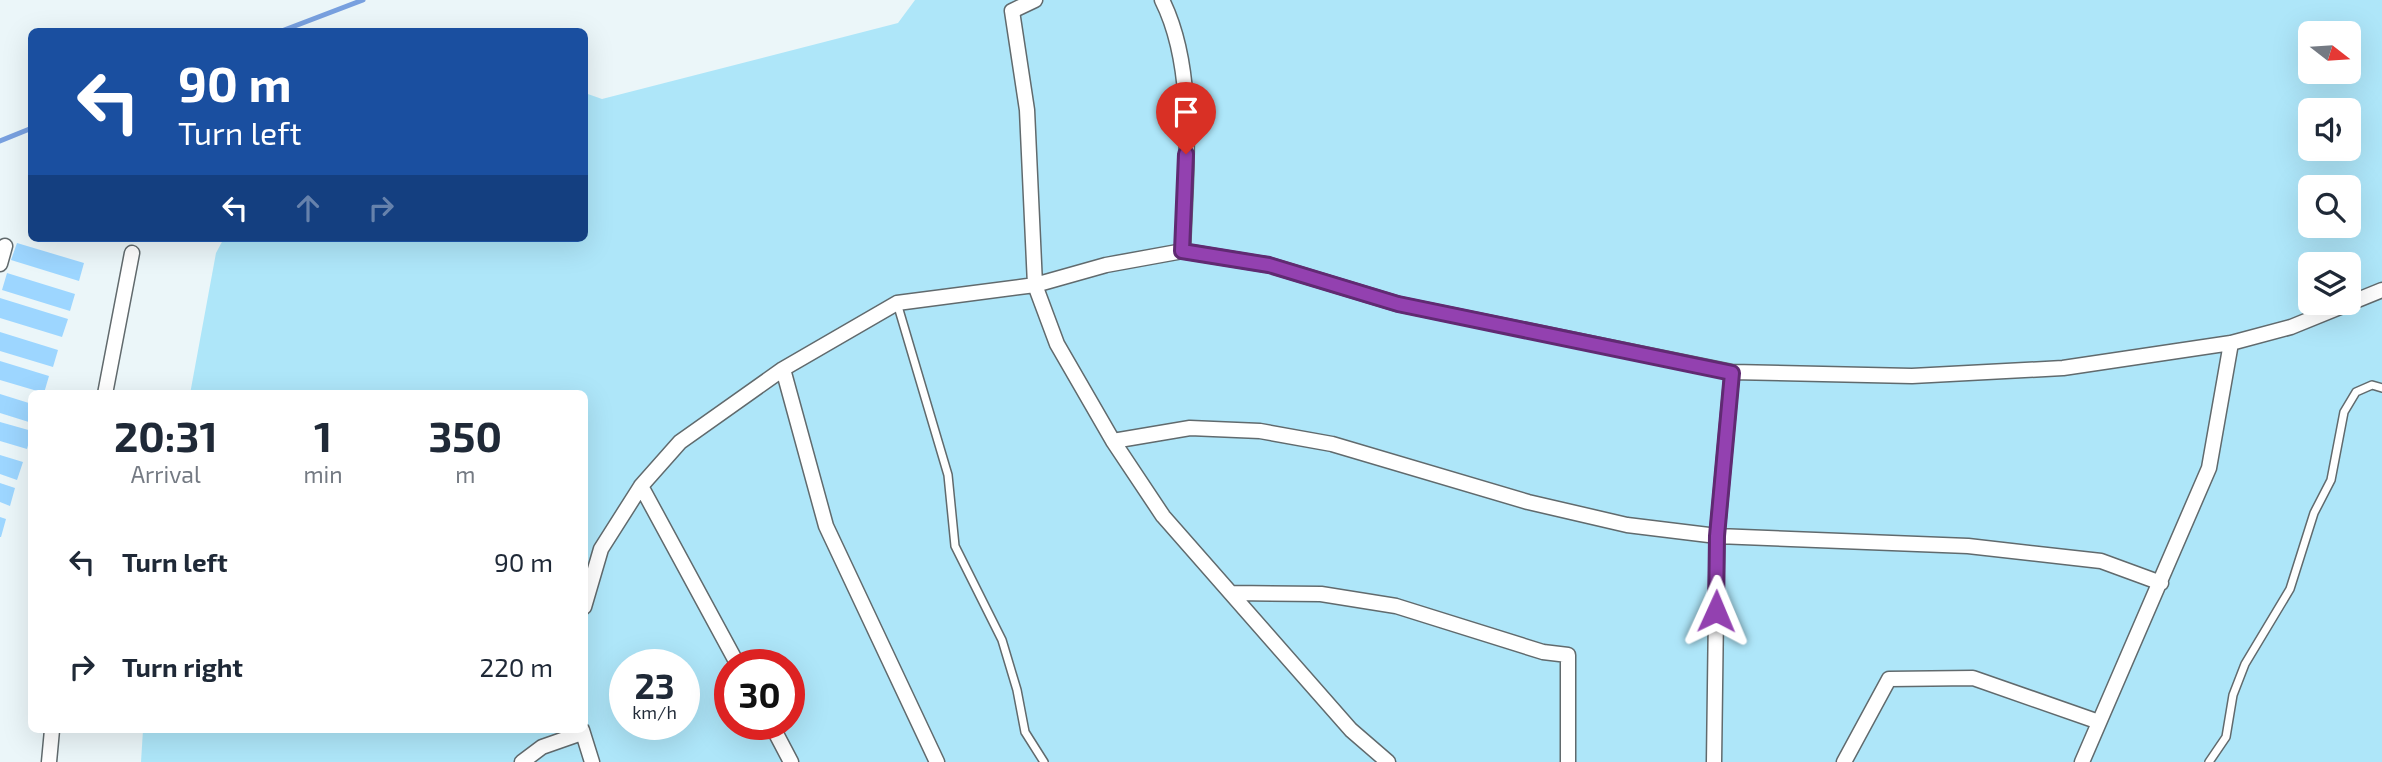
<!DOCTYPE html>
<html lang="en">
<head>
<meta charset="utf-8">
<style>
  :root { --surface:#fff; --page:#f6f6f7; --text:#1f2937; --muted:#747a83 }
  body { margin:0; font-family:"Exo 2",sans-serif; background:var(--page); color:var(--text); height:100vh; display:flex; flex-direction:column; font-size:26px; white-space:nowrap }
  * { box-sizing:border-box; margin:0 }
  p { font-size:23px; color:var(--muted) }
  .icon { flex:none; width:38px; height:38px; fill:none; stroke:currentColor; stroke-width:2; stroke-linecap:round; stroke-linejoin:round }
  .map { position:relative; flex:1; overflow:hidden }
  .sheet { position:absolute; left:28px; top:390px; width:560px; height:343px; display:flex; flex-direction:column; background:var(--surface); border-radius:10px; box-shadow:0 7px 28px #0002 }
  .sheet>* { flex:none }
  .guide { position:absolute; left:28px; top:28px; width:560px; height:214px; border-radius:10px; box-shadow:0 7px 28px #0002; background:#1a4fa0; color:#fff; overflow:hidden }
  .needle { width:46px; rotate:107deg }
  .tools { position:absolute; left:2298px; top:21px; display:grid; gap:14px }
  .tools a { display:grid; place-items:center; width:63px; height:63px; border-radius:10px; background:var(--surface); box-shadow:0 7px 28px #0002; font-size:35px }
  .speed { position:absolute; left:609px; top:649px; display:flex; gap:14px; font-size:35px; font-weight:700; text-align:center }
  .speed>* { display:grid; place-content:center; width:91px; height:91px; border-radius:50%; background:var(--surface); box-shadow:0 7px 28px #0002; line-height:1 }
  .speed small { font-size:18px; font-weight:400 }
  .speed .limit { border:10px solid #d22; background:#fff; color:#111 }
  .pin { position:absolute; display:grid; place-items:center; width:60px; height:60px; color:#fff; margin:-72px -30px; border-radius:50% 50% 50% 0; rotate:-45deg; box-shadow:0 0 7px #0007 }
  .pin .icon { rotate:45deg }
  .me { position:absolute; width:77px; margin:-38px; rotate:1deg; stroke-linejoin:round; filter:drop-shadow(0 0 5px #0008) }
  .turn { display:flex; align-items:center; gap:24px; height:147px; padding:0 35px; font-size:32px }
  .turn .icon { width:91px; height:91px; stroke-width:2.5 }
  .turn b { display:block; font-size:49px; line-height:60px }
  .lanes { display:flex; align-items:center; height:66px; padding:0 35px; background:#0003; justify-content:center; gap:35px; direction:ltr }
  .lanes .off { opacity:.35 }
  .eta { display:flex; justify-content:space-evenly; align-items:center; height:119px; text-align:center }
  .eta b { font-size:42px; font-weight:700; line-height:49px }
  ul { padding:0; list-style:none }
  li { display:flex; align-items:center; gap:21px; height:105px; padding:0 35px }
  li div { flex:1 }
  li b { display:block; font-size:26px }
  li em { font-style:normal }
  .map>svg:first-child { display:block }
</style>
</head>
<body>
<div class="map">
<svg width="2382" height="762" viewBox="0 0 2382 762">
  <rect width="100%" height="100%" fill="#ebf6f9"/>
  <!-- green -->
  <path fill="#aee6f9" fill-rule="evenodd" d="M915,0H2382V762H141L143,730H584V394H190L216,253L224,238H584L585,93L602,99L898,23ZM2310,33H2348V72H2310ZM2310,110H2348V149H2310ZM2310,187H2348V226H2310ZM2310,264H2348V303H2310ZM625,665H684V724H625ZM730,665H789V724H730Z"/>
  <g fill="none" stroke-linecap="round" stroke-linejoin="round">
    <!-- stream -->
    <path stroke="#78a0df" stroke-width="5" d="M279,32L363,0
      M0,141L32,128"/>
  </g>
  <!-- building -->
  <path fill="#9dd6ff" d="M17,243L84,263L79,281L11,260Z
    M7,273L75,294L70,311L2,290Z
    M0,298L68,319L62,337L0,318Z
    M0,332L58,350L53,367L0,351Z
    M0,361L49,376L44,393L0,380Z
    M0,394L32,404V423L0,413Z
    M0,422L32,431L27,449L0,441Z
    M0,455L23,462L17,480L0,474Z
    M0,483L15,488L10,506L0,502Z
    M0,517L6,519L1,537H0Z"/>
  <g fill="none" stroke-linecap="round" stroke-linejoin="round">
    <!-- lane casing -->
    <g stroke="#616a6d" stroke-width="10">
      <path id="lane" d="M897,303L948,475L955,546L1002,640L1017,690L1025,732L1044,762
        M2209,762L2226,737L2233,695L2245,664L2290,589L2314,513L2331,480L2344,412L2356,392L2372,385L2382,388"/>
    </g>
    <!-- street casing -->
    <g stroke="#616a6d" stroke-width="17">
      <path id="street" d="M1035,0L1012,11L1027,110L1035,285L1057,344L1113,441L1163,516L1351,730L1388,762
        M1162,0C1198,72 1185,172 1183,251
        M0,264L5,246
        M783,369L826,526L937,762
        M105,394L132,253
        M1113,441L1190,428L1260,431L1332,444L1528,502L1627,525L1717,536L1968,546L2101,561L2161,583
        M641,486L738,665
        M1232,593L1321,594L1396,606L1543,652L1568,655V762
        M584,607L601,549L641,486L680,442L783,369L897,303L1035,285L1106,265L1183,251L1269,265L1398,304L1732,372L1912,376L2063,368L2231,343L2291,327L2382,290
        M771,724L791,762
        M582,730L592,762
        M49,762L52,730
        M522,762L542,747L582,733
        M1714,762L1717,536L1732,372
        M1844,762L1889,679L1973,678L2099,722
        M2082,762L2209,468L2231,343"/>
    </g>
    <!-- lane -->
    <use href="#lane" stroke="#fff" stroke-width="7"/>
    <!-- street -->
    <use href="#street" stroke="#fff" stroke-width="14"/>
  </g>
  <g fill="none" stroke-linecap="round" stroke-linejoin="round">
    <!-- route casing -->
    <g stroke="#602a72" stroke-width="18">
      <path id="route" d="M1186,154L1182,251L1269,265L1398,304L1732,373L1717,536L1716,611"/>
    </g>
    <!-- route -->
    <use href="#route" stroke="#9341b0" stroke-width="12"/>
  </g>
</svg>
<div class="tools">
<a><svg class="needle" viewBox="-14 -14 28 28"><path d="M0-13l5 13h-10z" fill="#e53935"/><path d="M0 13l5-13h-10z" fill="#747a83"/></svg></a>
<a><svg class="icon" aria-label="sound" viewBox="0 0 24 24"><path d="M4 9h4l5-4v14l-5-4H4zM17 9q2 3 0 6"/></svg></a>
<a><svg class="icon" aria-label="search" viewBox="0 0 24 24"><circle cx="10" cy="10" r="6"/><path d="M15 15l6 6"/></svg></a>
<a><svg class="icon" aria-label="layers" viewBox="0 0 24 24"><path d="M12 4l9 5-9 5-9-5zM3 14l9 5 9-5"/></svg></a>
</div>
<div class="speed"><div>23<small>km/h</small></div><div class="limit">30</div></div>
<div class="pin" style="left:1186px;top:154px;background:#d93025"><svg class="icon" aria-label="arrive" viewBox="0 0 24 24"><path d="M6 21V4h12l-3 4 3 4H6"/></svg></div>
<svg class="me" style="left:1716px;top:611px" viewBox="-20 -20 40 40"><path d="M0-17L14 15 0 8-14 15z" fill="#9341b0" stroke="#fff" stroke-width="4"/></svg>
<div class="guide">
<div class="turn"><svg class="icon" aria-label="left" viewBox="0 0 24 24"><path d="M17 20v-9H6M10 6l-5 5 5 5"/></svg><div><b>90 m</b>Turn left</div></div>
<div class="lanes"><svg class="icon" aria-label="left" viewBox="0 0 24 24"><path d="M17 20v-9H6M10 6l-5 5 5 5"/></svg><svg class="icon off" aria-label="ahead" viewBox="0 0 24 24"><path d="M12 20V5M6 11l6-6 6 6"/></svg><svg class="icon off" aria-label="right" viewBox="0 0 24 24"><path d="M7 20v-9h11M14 6l5 5-5 5"/></svg></div>
</div>
<section class="sheet">
<div class="eta">
<div><b>20:31</b><p>Arrival</p></div>
<div><b>1</b><p>min</p></div>
<div><b>350</b><p>m</p></div>
</div>
<ul>
<li><svg class="icon" aria-label="left" viewBox="0 0 24 24"><path d="M17 20v-9H6M10 6l-5 5 5 5"/></svg><div><b>Turn left</b></div><em>90 m</em></li>
<li><svg class="icon" aria-label="right" viewBox="0 0 24 24"><path d="M7 20v-9h11M14 6l5 5-5 5"/></svg><div><b>Turn right</b></div><em>220 m</em></li>
</ul>
</section>
</div>
</body>
</html>
